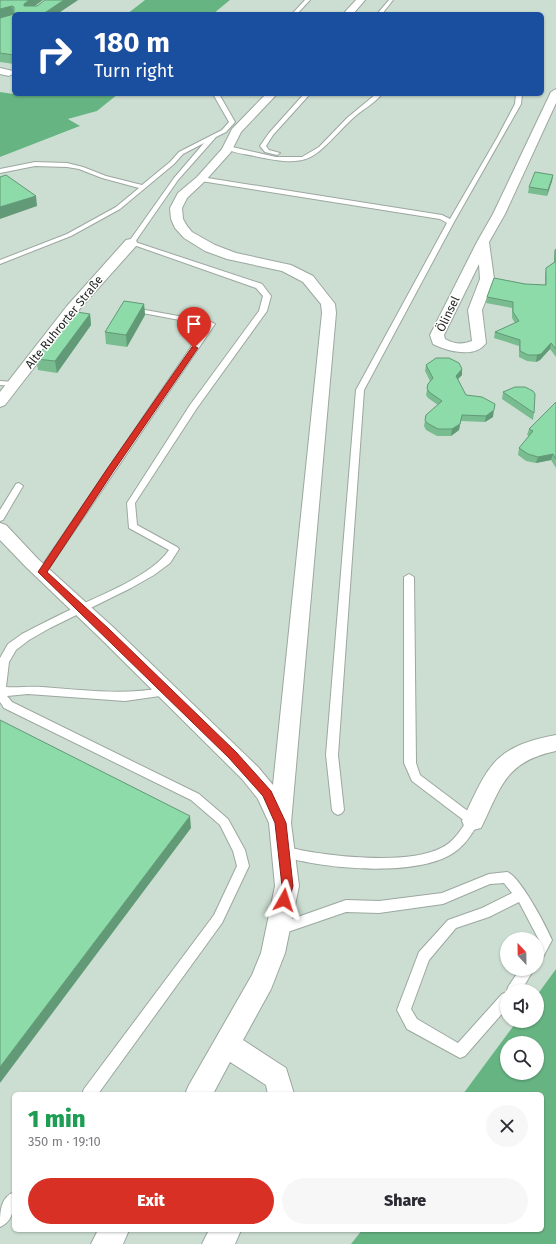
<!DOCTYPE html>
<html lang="en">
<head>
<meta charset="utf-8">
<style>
  :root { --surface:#fff; --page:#f7f7f7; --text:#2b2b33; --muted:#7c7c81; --accent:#d93025 }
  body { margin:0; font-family:"Fira Sans",sans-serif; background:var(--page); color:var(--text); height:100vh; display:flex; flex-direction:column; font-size:15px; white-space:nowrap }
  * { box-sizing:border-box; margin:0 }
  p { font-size:13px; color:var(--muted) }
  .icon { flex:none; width:22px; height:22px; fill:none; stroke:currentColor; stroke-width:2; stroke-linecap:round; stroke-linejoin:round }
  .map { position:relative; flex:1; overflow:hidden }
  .details { position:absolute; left:12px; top:1092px; width:532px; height:140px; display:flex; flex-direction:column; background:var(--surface); border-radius:6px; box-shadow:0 1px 3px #0004 }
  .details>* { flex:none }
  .guide { position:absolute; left:12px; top:12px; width:532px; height:84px; border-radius:6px; box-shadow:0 1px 3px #0004; background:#1a4fa0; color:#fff; overflow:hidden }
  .needle { width:26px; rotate:338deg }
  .tools { position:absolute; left:500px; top:932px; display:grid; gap:8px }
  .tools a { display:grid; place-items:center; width:44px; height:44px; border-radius:50%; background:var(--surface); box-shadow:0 1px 3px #0004; font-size:20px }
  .pin { position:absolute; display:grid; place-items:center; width:34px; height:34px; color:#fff; margin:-41px -17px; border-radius:50% 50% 50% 0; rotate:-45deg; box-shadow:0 0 4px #0007 }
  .pin .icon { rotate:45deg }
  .me { position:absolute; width:44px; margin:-22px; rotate:6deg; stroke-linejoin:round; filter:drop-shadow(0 0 3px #0008) }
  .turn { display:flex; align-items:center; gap:14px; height:84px; padding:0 16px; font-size:18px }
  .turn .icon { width:52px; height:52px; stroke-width:2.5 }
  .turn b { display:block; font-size:28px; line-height:34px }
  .round { display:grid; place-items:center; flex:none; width:42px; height:42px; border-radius:21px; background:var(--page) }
  .head { display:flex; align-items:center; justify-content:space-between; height:68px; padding:0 16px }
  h1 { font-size:24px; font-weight:800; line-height:30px; color:#1e9e55 }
  .primary-button { display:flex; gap:8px; margin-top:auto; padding:8px 16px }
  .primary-button a { flex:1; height:46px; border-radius:24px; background:var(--accent); color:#fff; font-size:16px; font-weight:800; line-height:46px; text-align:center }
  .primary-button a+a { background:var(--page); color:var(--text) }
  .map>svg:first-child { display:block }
</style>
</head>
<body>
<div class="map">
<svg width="556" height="1244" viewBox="0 0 556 1244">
  <rect width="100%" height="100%" fill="#dbe7df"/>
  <!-- built -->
  <path fill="#cbded1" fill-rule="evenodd" d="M0,0H145L127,14H14V94L0,92Z
    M230,0H556V969L537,995V991H507V1021H517L463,1094H14V1230H362L351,1244H0V157L79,127L68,119L97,111L118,94H542V14H213ZM507,939H537V969H507Z"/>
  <!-- water -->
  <path fill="#67b483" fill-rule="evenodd" d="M145,0H230L213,14H127Z
    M0,92L14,94H118L97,111L68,119L80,126L0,157Z
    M556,969V1244H351L362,1230H542V1094H463L517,1021H537V995ZM507,1043H537V1073H507Z"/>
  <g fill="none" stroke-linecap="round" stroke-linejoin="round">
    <!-- service casing -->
    <g stroke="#9ca7a0" stroke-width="2">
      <path id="service" d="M305,0H310L297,14H292Z
        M389,0H393L382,14H377Z
        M213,94H219L235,122L226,132L216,137L178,180L135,242L262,284L271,296L267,311L197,408L135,503L137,525L177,547L179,549L170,563L154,575L131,588L50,628L29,640L16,650L9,662L6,687C16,688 30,686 42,687C84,690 125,696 167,687L171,688L172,691L171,694L167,695L125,701L28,694L7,696L12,702L199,794L228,819L245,850L249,866L222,923L98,1094H82L84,1089L214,915L237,866L233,851L220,825L191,800L4,708L0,702V658L8,644L22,634C41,624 61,614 80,605C106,593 153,574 169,550L129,528L127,503L190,405L259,311L263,296L256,288L128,243L174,178L204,143L183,154L174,164L120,209L71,236L0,264V260L67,234L116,207L139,188L102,178L79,169L67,167L35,166L0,173V169L35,162L67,163L83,167L106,176L142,185L170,162L179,152L222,130L229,122Z
        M304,94H310L273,135L266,146L269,150L280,153L277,155L265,152L260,146L269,133Z
        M376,94H382C373,105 361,110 351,120C312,158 314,169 254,156C246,154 232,153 225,148L228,146L276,157H302L319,147L347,118Z
        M516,94H522L521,104L454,222L364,390L338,755L344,810L342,813L338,815L334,813L332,810L326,755L356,390L447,223L440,219L201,181L198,179L201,177L442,215L450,219L497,138L515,104Z
        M129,307L211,322L215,324L45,574H39L37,572L39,570L206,325L132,311H129Z
        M0,381L14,382L18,384L14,386L0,385Z
        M19,483L23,486L3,520L0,521V510L16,484Z
        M409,574L414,577L416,763L420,775L477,818L479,821C472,835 463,848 450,855C411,877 320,869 279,855L277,851L279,847L283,846C320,856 407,866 441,848C452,843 459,833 466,822L412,781L404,763V577Z
        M507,872C520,876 546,926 552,940L542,959L537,961V943L539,940L519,902L489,917L456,928L429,960L411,1009L417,1019L458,1043L502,994L507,992L508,987L520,969H534L521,991H507V1008L465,1056L460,1058L407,1029L397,1010L419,952L448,920L482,908L512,893L504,883L490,884L443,904L379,913L346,912L279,935L275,933L273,929L275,925L346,900L379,901L442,893L489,874Z
        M14,1192C14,1205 15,1220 0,1227C0,1212 0,1198 14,1192Z"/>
    </g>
    <!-- minor casing -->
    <g stroke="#9ca7a0" stroke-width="2">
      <path id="minor" d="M356,0H365L353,14H343Z
        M0,68L13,71L14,73L9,76L0,74Z
        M556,89V103L505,214L489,242L494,279L482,310L486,343C475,359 447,351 433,344L430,335L477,242L493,214L551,92ZM479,264L480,279L468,310L472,341C462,345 454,344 445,339L444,335Z
        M266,94H277L241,132L231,152L205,181L187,198L182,208L183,219L187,226L192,232L215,245L236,253L291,265L313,276L335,304L336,313L291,823L299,886L285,953L271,989L243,1040L286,1068L294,1094H268L266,1085L230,1062L213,1094H185L189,1085L252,975L261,953L275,886L269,823L258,799L242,779L99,637L26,567L0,540V523L6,525L38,559L113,627L258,767L273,785L322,313L321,304L303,282L282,271L227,259L205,251L184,238L175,228L171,219L170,208L178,193L197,177L222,149L232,129Z
        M131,239L136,240L137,243L136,246L77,312L5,405L0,407V392L67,306L126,240Z
        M556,735V751C505,762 502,785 481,828L473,830L465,828L462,821C488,767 492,747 556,735Z
        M98,1230H129L123,1244H91Z
        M209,1230H241L235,1244H202Z"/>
    </g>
    <!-- service -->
    <use href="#service" fill="#fff" fill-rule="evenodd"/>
    <!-- minor -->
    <use href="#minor" fill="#fff" fill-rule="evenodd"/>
  </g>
  <!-- wall -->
  <path fill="#78bc90" d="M0,0L35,6L78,0L57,14H14V64L0,62Z
    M553,175L552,181L547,196L528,193L529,187Z
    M556,249V357L550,349L540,360L536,362L527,361L519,357V346L494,338L495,332L515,323L512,318V308L486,303L487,297L525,284L545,285V275L546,268L554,262V256L555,250Z
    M144,304L145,315L127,347L106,344L105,332Z
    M90,314L91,325L57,373L38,370L36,359Z
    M426,365L462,375L458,379L466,395L493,417L485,422L461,421L459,430L451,436H437L426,430L424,426L426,415L438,405L428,398L426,395L428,384L430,381L425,371Z
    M503,392L534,413L533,420L502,399Z
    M556,402V468L551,460L536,463L526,461L518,455L519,448L529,436L527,435L529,429Z"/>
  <!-- shaded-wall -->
  <path fill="#629976" d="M29,0H43L25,13L24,6V4Z
    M64,0H78L57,14H43Z
    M12,6L14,15L0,19V9Z
    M553,175L552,181L547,196L548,190Z
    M36,196L37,206L0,219V207Z
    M144,304L145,315L127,347L126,335Z
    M90,314L91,325L57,373L55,361Z
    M551,343L550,349L540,360L536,362L537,355Z
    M462,369V375L455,382L456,376Z
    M494,410L493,417L485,422L486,416Z
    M460,424L459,430L451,436L452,429Z
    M553,454L551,460L536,463L538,457Z
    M190,816L191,828L0,1083V1067Z"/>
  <!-- building -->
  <path fill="#8cdba8" stroke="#629976" d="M0,0H29L24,4V6H37L45,0H64L43,14H14V55L0,53V18L14,14V7L12,6L0,9Z
    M535,172L553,175L548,190L529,187Z
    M6,175L36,196L0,207V177Z
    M556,249V349L551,343L541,354L537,355H528L520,351V340L495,332L519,321L513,312V302L487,297L494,278L525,284L546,285V268L555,262V250Z
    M124,301L144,304L126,335L105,332Z
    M70,311L90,314L55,361L36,359Z
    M436,358H449L459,363L462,369L456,376L466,395L482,397L495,404L494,410L486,416L462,415L460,424L452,429H438L427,423L425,420L426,415L442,401L429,392L427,388L428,384L433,378L426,365Z
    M515,387H525L533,391L535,394L534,413L503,392Z
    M556,402V459L553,454L538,457L528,454L519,448L533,431L529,429Z
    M0,720L190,816L0,1067Z"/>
  <!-- route -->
  <path fill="#d93025" stroke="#8d1f18" d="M194,346L198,348L113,472L47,572L109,629L236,752L271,791L286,823L293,886L288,904L284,905L281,904L279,900L282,886L275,823L263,796L229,758L38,572L107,469L192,347Z"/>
  <g text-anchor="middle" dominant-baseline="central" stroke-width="3" stroke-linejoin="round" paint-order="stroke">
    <!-- far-street labels -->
    <g font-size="12" fill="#1e221f" stroke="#fff">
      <text transform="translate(448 314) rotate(-65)">Ölinsel</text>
      <text transform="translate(64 322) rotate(-51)">Alte Ruhrorter Straße</text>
    </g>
  </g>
</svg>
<div class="tools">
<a><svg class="needle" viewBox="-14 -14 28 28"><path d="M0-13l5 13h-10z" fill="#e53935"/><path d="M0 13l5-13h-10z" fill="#7c7c81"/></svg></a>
<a><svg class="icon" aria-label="sound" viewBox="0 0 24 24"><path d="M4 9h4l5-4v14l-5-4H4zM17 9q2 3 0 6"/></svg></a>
<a><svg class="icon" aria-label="search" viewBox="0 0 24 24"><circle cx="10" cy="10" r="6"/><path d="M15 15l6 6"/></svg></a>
</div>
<div class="pin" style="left:194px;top:348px;background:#d93025"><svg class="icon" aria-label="arrive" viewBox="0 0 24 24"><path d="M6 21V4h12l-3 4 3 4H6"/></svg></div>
<svg class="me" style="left:284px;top:900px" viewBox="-20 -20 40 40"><path d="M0-17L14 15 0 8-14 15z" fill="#d93025" stroke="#fff" stroke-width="4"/></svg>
<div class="guide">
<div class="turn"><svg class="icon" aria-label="right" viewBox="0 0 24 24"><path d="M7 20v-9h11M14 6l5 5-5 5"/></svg><div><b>180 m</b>Turn right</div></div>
</div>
<section class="details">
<div class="head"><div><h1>1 min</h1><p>350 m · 19:10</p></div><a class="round"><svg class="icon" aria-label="close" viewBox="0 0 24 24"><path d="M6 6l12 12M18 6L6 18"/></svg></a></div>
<div class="primary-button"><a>Exit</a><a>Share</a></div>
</section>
</div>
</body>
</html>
